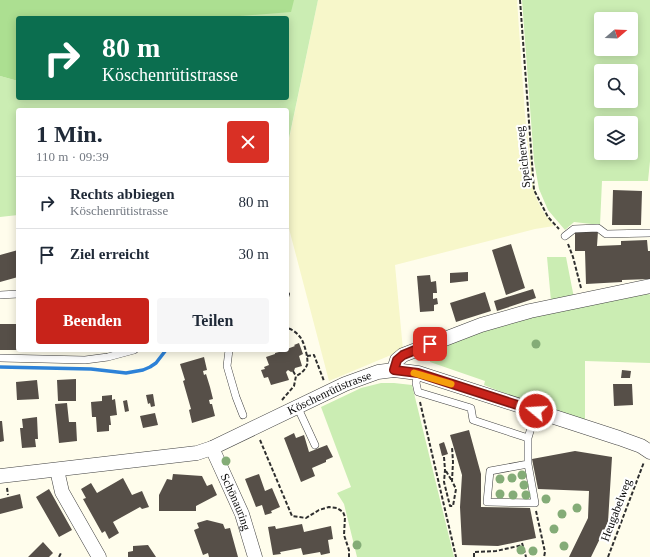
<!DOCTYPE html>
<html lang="de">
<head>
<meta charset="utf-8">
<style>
  :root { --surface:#fff; --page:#f6f6f7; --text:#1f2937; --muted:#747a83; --line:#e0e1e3; --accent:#c8231a }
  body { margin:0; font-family:Georgia,serif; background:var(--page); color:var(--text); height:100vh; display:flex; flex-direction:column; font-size:15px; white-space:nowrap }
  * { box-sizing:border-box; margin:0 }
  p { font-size:13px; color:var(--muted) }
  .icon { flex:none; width:22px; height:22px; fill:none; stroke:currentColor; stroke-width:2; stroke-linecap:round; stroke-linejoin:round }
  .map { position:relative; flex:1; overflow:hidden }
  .panel { position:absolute; left:16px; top:108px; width:273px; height:244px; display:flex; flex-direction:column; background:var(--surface); border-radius:4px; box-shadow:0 2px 10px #0003 }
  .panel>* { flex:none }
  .top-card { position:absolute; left:16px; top:16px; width:273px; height:84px; border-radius:4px; box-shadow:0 2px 10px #0003; background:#0b6e4f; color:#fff; overflow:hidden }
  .needle { width:26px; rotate:71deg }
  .fabs { position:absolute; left:594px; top:12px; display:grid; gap:8px }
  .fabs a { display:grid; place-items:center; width:44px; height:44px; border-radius:4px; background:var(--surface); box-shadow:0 2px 10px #0003; font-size:20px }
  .pin { position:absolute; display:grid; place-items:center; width:34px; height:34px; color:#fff; margin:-17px; border-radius:8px; box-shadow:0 2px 6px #0006 }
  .me { position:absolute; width:44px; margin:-22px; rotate:288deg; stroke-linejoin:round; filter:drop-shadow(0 0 3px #0008) }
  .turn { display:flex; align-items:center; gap:14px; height:84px; padding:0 20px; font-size:18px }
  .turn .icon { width:52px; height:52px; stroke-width:2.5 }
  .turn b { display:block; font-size:28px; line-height:34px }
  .round { display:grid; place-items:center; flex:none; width:42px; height:42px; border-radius:4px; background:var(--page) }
  .overview { display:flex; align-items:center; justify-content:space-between; height:68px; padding:0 20px }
  h1 { font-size:24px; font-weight:700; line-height:30px }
  .button { display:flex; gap:8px; margin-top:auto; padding:8px 20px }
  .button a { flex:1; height:46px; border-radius:4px; background:var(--accent); color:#fff; font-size:16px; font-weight:700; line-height:46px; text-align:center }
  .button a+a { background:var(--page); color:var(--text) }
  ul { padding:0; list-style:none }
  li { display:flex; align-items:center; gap:12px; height:52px; padding:0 20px; border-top:1px solid var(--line) }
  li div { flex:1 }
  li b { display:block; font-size:15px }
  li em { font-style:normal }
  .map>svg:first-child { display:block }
</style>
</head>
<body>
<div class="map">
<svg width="650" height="557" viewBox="0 0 650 557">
  <rect width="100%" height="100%" fill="#fffdec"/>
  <!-- farmland -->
  <path fill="#f7f7ca" d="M318,0H517L525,115L535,195L542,210L554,226L535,229L395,265L403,350L329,381L287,221V149Z"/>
  <!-- green -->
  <path fill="#cbedb3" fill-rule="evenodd" d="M293,0H318L287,148V110H18V215L0,217V76L18,81V98H287V18H233Z
    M522,0H650V161L648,181H602L600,225L574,222L565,230L548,210L539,189L534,161ZM601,19H631V49H601ZM601,71H631V101H601ZM601,123H631V153H601Z
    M547,257H566L574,298L551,301Z
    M648,293L650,295V363L585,361V420L511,396L484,385L485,381L430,362L433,347L486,329L584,305Z
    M381,383H394L412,385L454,557H357L344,504L337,493L351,487L321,407L361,388Z"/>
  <!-- forest -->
  <path fill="#acdf91" d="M0,0H294L291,12L240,16L233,18H18V81L0,76Z"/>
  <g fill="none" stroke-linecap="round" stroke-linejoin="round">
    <!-- stream -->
    <path stroke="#2d82d8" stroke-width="3.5" d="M0,367L91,369L126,373L143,370L150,367L156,363L166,350"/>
  </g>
  <!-- building -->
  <path fill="#564f48" d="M613,190L642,191L641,225H612Z
    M575,231H598L597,246L621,245V241L647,240L648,251H650V279L622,280V282L586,284L585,251H575Z
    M511,244L525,288L506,295L492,250Z
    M18,250V277L0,282V255Z
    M468,272V281L450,283V273Z
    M430,275L431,282L436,281L437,293H433V299L437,298L438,304L434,305V311L420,312L417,276Z
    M533,289L536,298L497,311L494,301Z
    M485,292L491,311L456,322L450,303Z
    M0,324H18V350H0Z
    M299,343L303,354L299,356L302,366L295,368L294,371L291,372L288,370L286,372L289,380L271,385L268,377L264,378L261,370L265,369L264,367L269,365L266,357L275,354V353L287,350V349L295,346L294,345Z
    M204,357L207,370L203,371L204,375L206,374L210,387L213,399L209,400L210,404H212L215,416L192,423L189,410L191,409L183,381L185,380L180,364Z
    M622,370L631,371L630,378H621Z
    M76,379V401H58L57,380Z
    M37,380L39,399L17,400L16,382Z
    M613,384H632L633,405L614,406Z
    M153,394L155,406L151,407L150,403L148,404L146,395Z
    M112,395V400L115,399L117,415L110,416L111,425H109V431L97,432L96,417H92L91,402L102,401V396Z
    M127,400L129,411L125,412L123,401Z
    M67,403L69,422H76L77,441L59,443L55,404Z
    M155,413L158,425L143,428L140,416Z
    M37,417L38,439H35L36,447L22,448L20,428H23L22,419Z
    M0,421H2L4,441L0,442Z
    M469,430L481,474V507L530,508L536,538L498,546L462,545L460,507L462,475L450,435Z
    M294,433L296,438L304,435L309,452L327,445L333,457L326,460V462L312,468L315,476L301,482L284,438Z
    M444,442L448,454L442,456L439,444Z
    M575,451L612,457L608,522L591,557H569L588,518L589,491L538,489L532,459Z
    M173,474L202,476L207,486L212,484L217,495L196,506V511H159V495L167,479L172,480Z
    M259,474L265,491L272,488L280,507L271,511L272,513L265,515L262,505L256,507L245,479Z
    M123,478L132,495L142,491L149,507L142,509L140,507L113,522L119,533L109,539L105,531L102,533L83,499L86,498L81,489L91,483L97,493Z
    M49,489L72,530L59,537L36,497Z
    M20,494L23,508L0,514V499Z
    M207,520L223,524L225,529L230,528L238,557H209L208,553L203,555L194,530L199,528L197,523Z
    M302,524L304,532L331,526L333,539L328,540L330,553L321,555L320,552L303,555L301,548L280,552L281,554L273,555L268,527L275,526L276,529Z
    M43,542L53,553L49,557H28Z
    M148,545L156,557H128V552L133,551V546Z"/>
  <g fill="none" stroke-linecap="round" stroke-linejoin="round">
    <!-- service casing -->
    <g stroke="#404040" stroke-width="8">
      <path id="service" d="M565,236L574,229L598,228L606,234L650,233
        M0,295L18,294
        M229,350L227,366L236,397L243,415
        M0,358L85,360L108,357L134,350
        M418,373L416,383L418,392L471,408L473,420L528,438
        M297,406L315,445
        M528,464L490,471L487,502L535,503L528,464V438L536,411"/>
    </g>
    <!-- minor casing -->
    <g stroke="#404040" stroke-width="15">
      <g id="minor">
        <path d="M394,370L397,360L403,355L481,325L530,311L650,286"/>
        <path id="s1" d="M212,448L242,514L255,557"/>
        <path d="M57,470L62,492L99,557"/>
        <path id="s2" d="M0,476L197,453L212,448L345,384L378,372L394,370L418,373L536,411L619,438L641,446L650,452"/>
      </g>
    </g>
    <!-- path -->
    <path stroke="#2f2f2f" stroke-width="2" stroke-dasharray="4 2" stroke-linecap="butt" d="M520,0L534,190L548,217L559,229
      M568,244L573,257L581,288
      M287,287L289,294L287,300
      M307,356L314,355L324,381
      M293,371L296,376
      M282,400L294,386L296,376C301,374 305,370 307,365C309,360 304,341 300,337C297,333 292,329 287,328
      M420,402L456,557
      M260,440L292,516L306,518L319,510L329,507L337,508L343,512L345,517L344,535L349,550V557
      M444,457L445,470L444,482L450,506H453L456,489L452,481L453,462L452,447
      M446,471L452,481
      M7,488L8,495
      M536,511L545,552L544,557
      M522,543L526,557
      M59,557L61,553
      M474,557V552L496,551L523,545
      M608,557L644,462"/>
    <!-- service -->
    <use href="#service" stroke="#fff" stroke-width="7"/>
    <!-- minor -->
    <use href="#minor" stroke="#fff" stroke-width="14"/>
  </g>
  <!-- trees -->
  <g fill="#84ac77">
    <circle cx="536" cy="344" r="4.5"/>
    <circle cx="226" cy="461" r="4.5"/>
    <circle cx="522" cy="475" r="4.5"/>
    <circle cx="512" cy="478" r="4.5"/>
    <circle cx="500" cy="479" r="4.5"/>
    <circle cx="524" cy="485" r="4.5"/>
    <circle cx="500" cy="494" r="4.5"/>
    <circle cx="513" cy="495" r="4.5"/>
    <circle cx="526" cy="495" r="4.5"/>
    <circle cx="546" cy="499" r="4.5"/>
    <circle cx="577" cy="508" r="4.5"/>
    <circle cx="562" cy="514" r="4.5"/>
    <circle cx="554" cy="529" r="4.5"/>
    <circle cx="357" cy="545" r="4.5"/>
    <circle cx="564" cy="546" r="4.5"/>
    <circle cx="521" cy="550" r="4.5"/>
    <circle cx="533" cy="551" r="4.5"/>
  </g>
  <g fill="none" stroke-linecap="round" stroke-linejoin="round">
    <!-- route casing -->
    <g stroke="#821711" stroke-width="10">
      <path id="route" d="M430,344L403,355L397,360L394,370L418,373L536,411"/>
    </g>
    <!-- route -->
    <use href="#route" stroke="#c8231a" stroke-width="7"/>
    <!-- slow -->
    <path stroke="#f59e0b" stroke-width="7" d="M414,373L451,384"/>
  </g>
  <g text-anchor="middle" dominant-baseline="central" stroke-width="4" stroke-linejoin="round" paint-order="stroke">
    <!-- street labels -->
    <g font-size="12" fill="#0d0d0d" stroke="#fff">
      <text transform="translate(523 157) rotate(-96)">Speicherweg</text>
      <text stroke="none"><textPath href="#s2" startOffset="344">Köschenrütistrasse</textPath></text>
      <text stroke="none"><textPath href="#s1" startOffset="59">Schönauring</textPath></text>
      <text transform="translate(616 510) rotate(-69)">Heugabelweg</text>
    </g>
  </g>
</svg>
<div class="fabs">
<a><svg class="needle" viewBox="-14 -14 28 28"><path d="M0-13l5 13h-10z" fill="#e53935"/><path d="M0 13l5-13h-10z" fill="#747a83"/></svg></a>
<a><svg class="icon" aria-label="search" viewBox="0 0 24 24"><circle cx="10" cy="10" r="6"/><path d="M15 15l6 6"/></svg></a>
<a><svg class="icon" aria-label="layers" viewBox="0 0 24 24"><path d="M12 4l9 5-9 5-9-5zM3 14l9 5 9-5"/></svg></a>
</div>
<div class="pin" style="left:430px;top:344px;background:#d93025"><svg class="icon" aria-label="arrive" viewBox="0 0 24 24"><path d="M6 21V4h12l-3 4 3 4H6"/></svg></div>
<svg class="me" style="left:536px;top:411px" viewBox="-20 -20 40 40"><circle r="17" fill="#c8231a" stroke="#fff" stroke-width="3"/><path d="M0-11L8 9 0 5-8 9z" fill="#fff"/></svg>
<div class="top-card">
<div class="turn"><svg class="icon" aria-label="right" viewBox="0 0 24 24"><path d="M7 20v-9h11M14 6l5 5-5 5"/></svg><div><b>80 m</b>Köschenrütistrasse</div></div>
</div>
<section class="panel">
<div class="overview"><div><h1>1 Min.</h1><p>110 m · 09:39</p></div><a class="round" style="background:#d93025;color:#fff"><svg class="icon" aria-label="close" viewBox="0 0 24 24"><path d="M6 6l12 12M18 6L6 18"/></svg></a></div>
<ul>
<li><svg class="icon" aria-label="right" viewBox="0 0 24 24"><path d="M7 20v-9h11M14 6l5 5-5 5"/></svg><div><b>Rechts abbiegen</b><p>Köschenrütistrasse</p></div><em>80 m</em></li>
<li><svg class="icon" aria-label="arrive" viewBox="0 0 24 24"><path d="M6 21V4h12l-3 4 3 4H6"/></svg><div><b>Ziel erreicht</b></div><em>30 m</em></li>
</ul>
<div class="button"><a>Beenden</a><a>Teilen</a></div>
</section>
</div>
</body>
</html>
